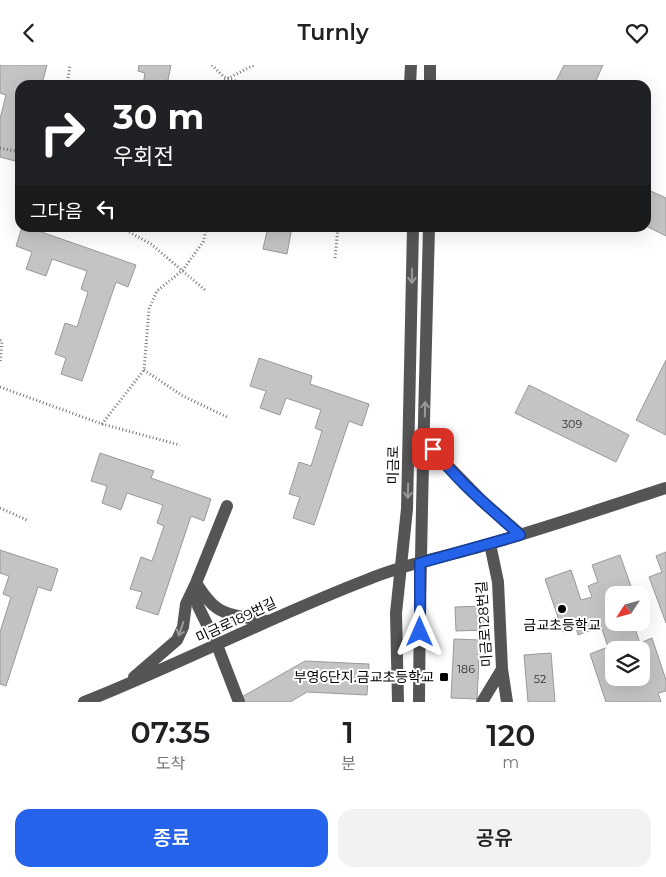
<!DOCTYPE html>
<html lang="ko">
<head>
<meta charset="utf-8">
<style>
  :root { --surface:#fff; --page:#f2f2f2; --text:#202124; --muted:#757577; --accent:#2563eb }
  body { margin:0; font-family:Montserrat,"Noto Sans KR",sans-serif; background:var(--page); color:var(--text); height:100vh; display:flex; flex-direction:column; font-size:19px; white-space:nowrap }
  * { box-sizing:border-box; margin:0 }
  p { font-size:16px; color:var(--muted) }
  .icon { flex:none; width:28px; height:28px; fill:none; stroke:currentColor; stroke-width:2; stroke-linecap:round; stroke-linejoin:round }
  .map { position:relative; height:637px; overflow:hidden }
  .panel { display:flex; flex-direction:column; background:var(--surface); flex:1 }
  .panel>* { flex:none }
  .top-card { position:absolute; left:15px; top:15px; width:636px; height:152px; border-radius:15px; box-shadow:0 5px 20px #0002; background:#202124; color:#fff; overflow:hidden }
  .needle { width:32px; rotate:234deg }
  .controls { position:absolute; left:605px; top:521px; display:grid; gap:10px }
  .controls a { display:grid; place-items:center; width:45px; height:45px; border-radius:10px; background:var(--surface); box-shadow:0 5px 20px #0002; font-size:25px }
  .pin { position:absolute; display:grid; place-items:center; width:42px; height:42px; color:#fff; margin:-21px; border-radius:10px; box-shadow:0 2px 8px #0006 }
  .me { position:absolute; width:55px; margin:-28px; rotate:0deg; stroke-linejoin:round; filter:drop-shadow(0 0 4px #0008) }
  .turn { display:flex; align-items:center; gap:18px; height:105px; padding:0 15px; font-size:22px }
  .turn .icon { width:65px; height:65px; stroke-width:2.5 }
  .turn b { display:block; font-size:35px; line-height:42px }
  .then { display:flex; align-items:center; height:48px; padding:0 15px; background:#0003; gap:10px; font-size:19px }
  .eta { display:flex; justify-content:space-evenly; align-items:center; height:85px; text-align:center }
  .eta b { font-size:30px; font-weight:600; line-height:35px }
  .action { display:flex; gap:10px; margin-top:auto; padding:10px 15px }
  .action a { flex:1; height:58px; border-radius:15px; background:var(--accent); color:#fff; font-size:20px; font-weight:600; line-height:58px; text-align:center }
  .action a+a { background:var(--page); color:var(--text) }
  header { display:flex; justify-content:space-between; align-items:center; height:65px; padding:0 15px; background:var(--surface); font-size:22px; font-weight:600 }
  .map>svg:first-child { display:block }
</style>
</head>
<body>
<header><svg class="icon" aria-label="back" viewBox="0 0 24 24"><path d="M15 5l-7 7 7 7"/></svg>Turnly<svg class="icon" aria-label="heart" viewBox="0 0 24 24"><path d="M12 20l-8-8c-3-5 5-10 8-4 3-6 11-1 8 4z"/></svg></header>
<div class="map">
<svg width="666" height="637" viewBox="0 0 666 637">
  <rect width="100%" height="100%" fill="#fff"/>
  <!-- building -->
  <path fill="#c4c4c4" stroke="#999" fill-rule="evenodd" d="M0,0H47L42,19L35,17L34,20H20V75L15,96L0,92V54L6,30L0,28Z
    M139,0H171L167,20H143L145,8L138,6Z
    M564,0H603L594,20H554Z
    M646,124L666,133V171L646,161Z
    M22,162H27L136,200L128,222L116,217L82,316L61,309L66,293L55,289L65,258L77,262L88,227L81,224L87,206L52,194L46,211L26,204L32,187L16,181Z
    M259,162H292L287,189L263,184L267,166L259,165Z
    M259,293L312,311L310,319L369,339L362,361L349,356L314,460L293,453L300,432L289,429L299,397L311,401L322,366L315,363L321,345L286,333L280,350L260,343L266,326L250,321Z
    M666,295V370L636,355Z
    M529,320L629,370L616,397L515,348Z
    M100,388L154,406L151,413L211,434L204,456L191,451L158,550L136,543L142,527L130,524L141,492L152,496L164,461L157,458L163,440L127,428L121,445L102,438L107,421L91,416Z
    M0,485L58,504L51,526L38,522L6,621L0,619V567L11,532L3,529L9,511L0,508Z
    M666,487V558L649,512L662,507L656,491Z
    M620,490L634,530H614V558H641V553L643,558L634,561L640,578L652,573L666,615V626L658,628L661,637H606L590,589L608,582L600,558L591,561L592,565L578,570L576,562L563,567L545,514L571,505L581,535L592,532L588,521L598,517L592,500ZM614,585H641V612H614Z
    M483,541L484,565L456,566L455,542Z
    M454,574L480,575L477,634L451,633Z
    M551,588L555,637H528L524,590Z
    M305,596L369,599L367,630L307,627L290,637H242L240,633Z"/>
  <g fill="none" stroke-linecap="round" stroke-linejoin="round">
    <!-- path -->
    <path stroke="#777" stroke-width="3" stroke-dasharray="1 2.5" stroke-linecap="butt" d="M212,0L224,12L249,20
      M67,20L70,0
      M215,20L254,0
      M0,83L20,87
      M120,162L151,179L205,225
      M335,193L338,162
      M0,275L2,277L0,298
      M144,305L183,331L227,352
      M0,322L102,359L180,380
      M102,359L144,305L149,244L157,226L183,205L203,177L207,162
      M0,443L27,455"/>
    <!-- minor -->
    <path stroke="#555" stroke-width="12" d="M430,0V20
      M410,20L411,0
      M424,370L443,396L482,436L520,469
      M227,441L196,518L198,541L217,580L239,637
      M490,479L498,517L502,604L507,637
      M134,612L177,575L183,562L186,539L196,518C202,527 208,537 217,543C230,552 252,553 268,556
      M84,637C180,599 272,551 369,514C407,498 449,491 489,479C549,462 607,442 666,423
      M398,637L396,548L407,444L413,162
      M419,637C420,479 425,321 429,162
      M482,637L502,604"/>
  </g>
  <!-- one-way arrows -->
  <defs><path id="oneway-shaft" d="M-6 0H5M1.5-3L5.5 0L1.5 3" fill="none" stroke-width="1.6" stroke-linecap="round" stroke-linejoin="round" transform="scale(1.25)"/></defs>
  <g stroke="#999">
    <use href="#oneway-shaft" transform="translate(412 211) rotate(91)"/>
    <use href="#oneway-shaft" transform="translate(425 344) rotate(-89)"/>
    <use href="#oneway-shaft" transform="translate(408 426) rotate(91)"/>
    <use href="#oneway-shaft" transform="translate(181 564) rotate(109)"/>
  </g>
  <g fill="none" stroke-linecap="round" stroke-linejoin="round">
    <!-- route casing -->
    <g stroke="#184099" stroke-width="12">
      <path id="route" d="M420,567V498L520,470C490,443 457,416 433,384"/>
    </g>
    <!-- route -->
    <use href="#route" stroke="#2563eb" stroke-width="9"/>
  </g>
  <!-- markers -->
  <g fill="#000" stroke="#fff" stroke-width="2">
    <circle cx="562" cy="544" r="5"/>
    <rect x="439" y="607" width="10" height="10" rx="2.5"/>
  </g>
  <g text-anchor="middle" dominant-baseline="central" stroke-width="4" stroke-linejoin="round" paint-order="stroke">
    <!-- number labels -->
    <g font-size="11" fill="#313131">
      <text x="572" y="359">309</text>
      <text x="466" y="604">186</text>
      <text x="540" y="614">52</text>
    </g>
    <!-- street labels -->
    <g font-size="14" fill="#000" stroke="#fff">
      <text transform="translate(393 400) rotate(-89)">미금로</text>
      <text transform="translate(236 555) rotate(-25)">미금로189번길</text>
      <text transform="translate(484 559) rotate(-94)">미금로128번길</text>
    </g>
    <!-- poi labels -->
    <g font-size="14" fill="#000" stroke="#fff">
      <text x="562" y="560">금교초등학교</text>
      <text x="434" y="612" text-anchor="end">부영6단지.금교초등학교</text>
    </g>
  </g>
</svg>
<div class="controls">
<a><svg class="needle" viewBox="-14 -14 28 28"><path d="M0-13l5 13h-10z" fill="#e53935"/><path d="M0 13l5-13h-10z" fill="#757577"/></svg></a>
<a><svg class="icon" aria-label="layers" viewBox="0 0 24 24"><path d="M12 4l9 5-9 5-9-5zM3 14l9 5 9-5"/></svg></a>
</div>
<div class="pin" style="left:433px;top:384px;background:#d93025"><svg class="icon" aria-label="arrive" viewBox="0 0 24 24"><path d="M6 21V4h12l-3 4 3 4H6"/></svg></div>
<svg class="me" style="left:420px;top:567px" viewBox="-20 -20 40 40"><path d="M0-17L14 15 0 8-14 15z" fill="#2563eb" stroke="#fff" stroke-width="4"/></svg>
<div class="top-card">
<div class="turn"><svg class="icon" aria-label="right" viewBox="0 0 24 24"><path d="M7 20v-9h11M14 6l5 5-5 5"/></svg><div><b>30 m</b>우회전</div></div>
<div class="then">그다음<svg class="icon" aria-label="left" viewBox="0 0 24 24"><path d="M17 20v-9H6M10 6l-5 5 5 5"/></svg></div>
</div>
</div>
<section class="panel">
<div class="eta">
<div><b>07:35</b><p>도착</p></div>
<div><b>1</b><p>분</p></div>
<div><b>120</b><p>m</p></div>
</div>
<div class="action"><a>종료</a><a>공유</a></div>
</section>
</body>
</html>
